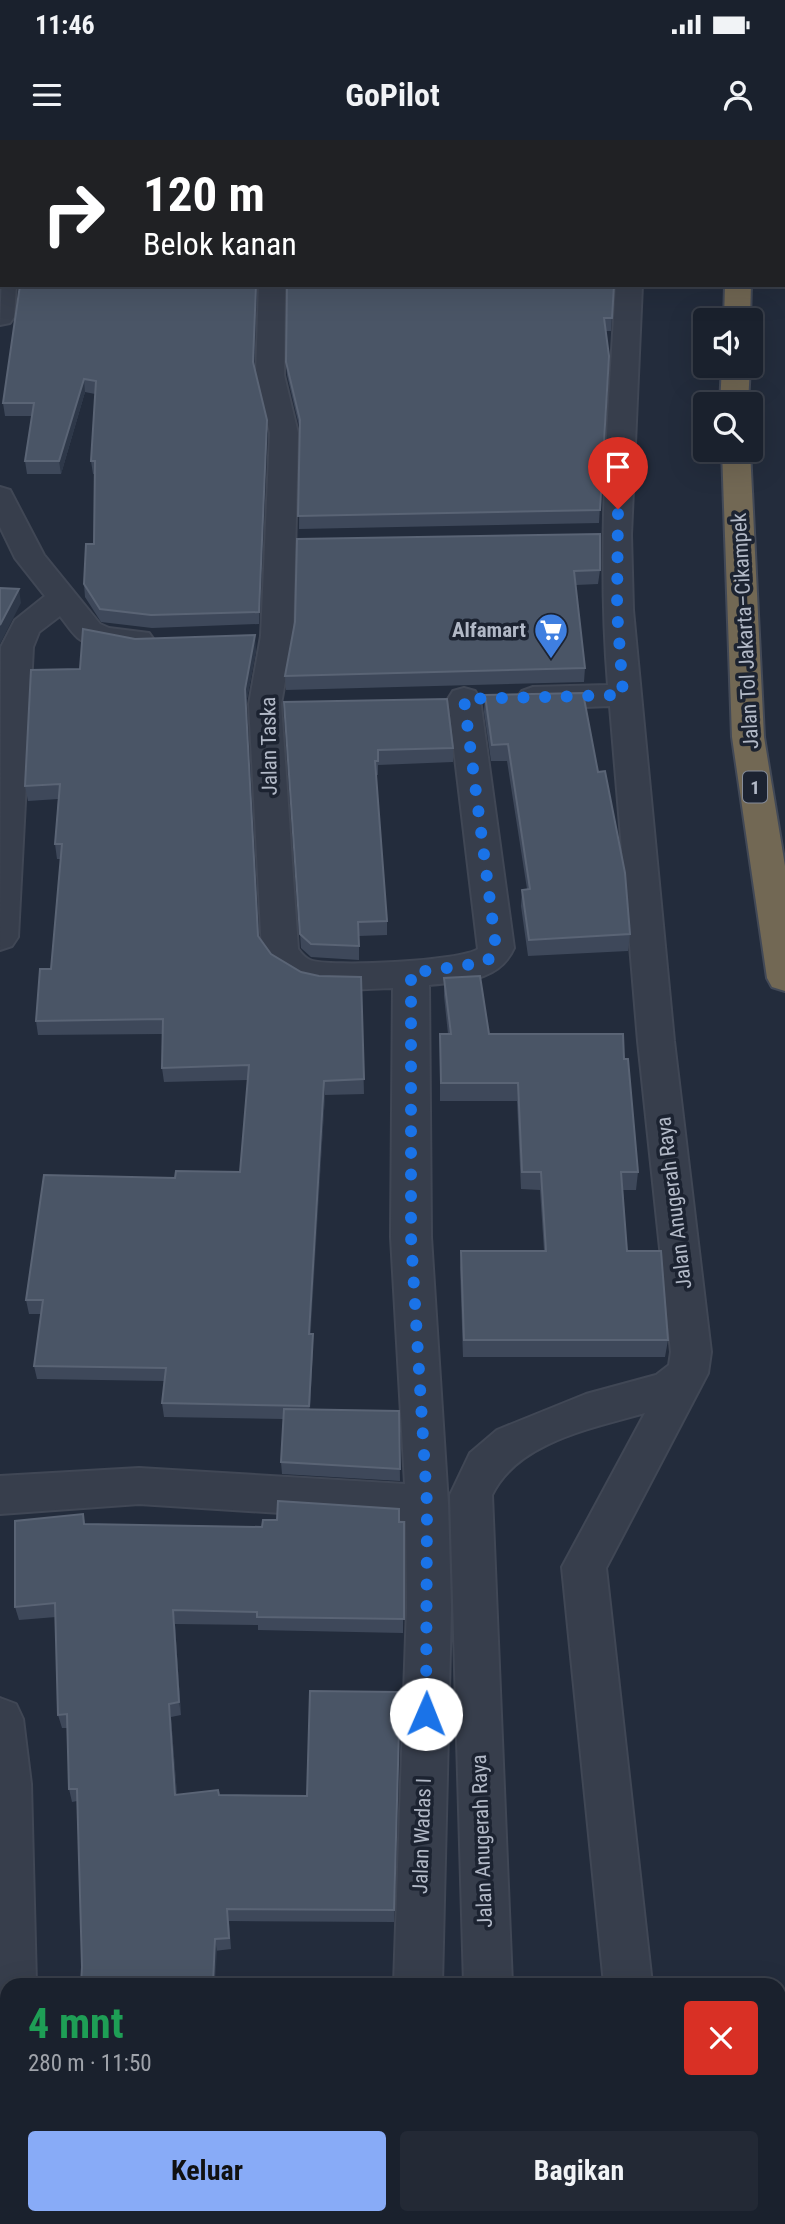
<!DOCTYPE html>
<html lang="id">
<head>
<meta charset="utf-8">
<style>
  :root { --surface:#1a212d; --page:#232935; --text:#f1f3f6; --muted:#9fa3aa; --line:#383e49; --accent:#88abf7 }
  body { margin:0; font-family:"Roboto Condensed",sans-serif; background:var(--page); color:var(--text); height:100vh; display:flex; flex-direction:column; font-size:26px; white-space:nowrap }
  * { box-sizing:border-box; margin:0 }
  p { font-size:23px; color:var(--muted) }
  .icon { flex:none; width:38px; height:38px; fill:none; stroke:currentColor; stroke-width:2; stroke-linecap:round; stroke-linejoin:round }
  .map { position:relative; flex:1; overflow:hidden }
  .drawer { position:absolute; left:0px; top:1838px; width:786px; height:247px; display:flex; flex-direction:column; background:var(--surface); border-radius:21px 21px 0 0; box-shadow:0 7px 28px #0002,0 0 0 2px var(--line) }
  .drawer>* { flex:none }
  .top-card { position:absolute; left:0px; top:0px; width:786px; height:147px; box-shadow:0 7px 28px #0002,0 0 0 2px var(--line); background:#202124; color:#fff; overflow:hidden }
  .buttons { position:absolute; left:693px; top:168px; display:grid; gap:14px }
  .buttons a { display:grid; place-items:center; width:70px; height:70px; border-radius:7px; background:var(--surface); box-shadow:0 7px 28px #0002,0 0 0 2px var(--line); font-size:35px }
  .pin { position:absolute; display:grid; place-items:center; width:60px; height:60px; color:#fff; margin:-72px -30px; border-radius:50% 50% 50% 0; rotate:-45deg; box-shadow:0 0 7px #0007 }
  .pin .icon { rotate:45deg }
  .me { position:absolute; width:77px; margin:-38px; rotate:1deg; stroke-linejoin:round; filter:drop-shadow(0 0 5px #0008) }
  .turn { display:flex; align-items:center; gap:24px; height:147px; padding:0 28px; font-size:32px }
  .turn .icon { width:91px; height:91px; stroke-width:2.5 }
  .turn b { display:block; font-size:49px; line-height:60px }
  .round { display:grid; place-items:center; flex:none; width:74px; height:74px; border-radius:7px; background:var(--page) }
  .summary { display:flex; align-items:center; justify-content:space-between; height:119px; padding:0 28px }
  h1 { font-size:42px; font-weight:700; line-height:52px; color:#1e9e55 }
  .button { display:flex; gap:14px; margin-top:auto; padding:14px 28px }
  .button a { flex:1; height:80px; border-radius:7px; background:var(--accent); color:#111; font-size:28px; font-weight:700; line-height:80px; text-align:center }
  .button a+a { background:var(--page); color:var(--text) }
  .status { display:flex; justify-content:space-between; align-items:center; height:49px; padding:0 35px; background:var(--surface); direction:ltr }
  .status svg { height:19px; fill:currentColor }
  header { display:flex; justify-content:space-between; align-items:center; height:91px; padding:0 28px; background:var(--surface); font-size:32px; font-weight:700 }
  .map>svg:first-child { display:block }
</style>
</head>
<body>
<div class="status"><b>11:46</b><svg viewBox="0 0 49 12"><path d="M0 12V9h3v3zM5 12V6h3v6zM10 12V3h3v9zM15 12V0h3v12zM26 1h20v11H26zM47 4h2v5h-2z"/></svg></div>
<header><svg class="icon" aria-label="menu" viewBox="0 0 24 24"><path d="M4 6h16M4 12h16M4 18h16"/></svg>GoPilot<svg class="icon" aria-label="person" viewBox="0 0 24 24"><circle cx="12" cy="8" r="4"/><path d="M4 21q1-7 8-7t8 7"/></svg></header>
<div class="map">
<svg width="785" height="2084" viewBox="0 0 785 2084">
  <rect width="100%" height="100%" fill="#232c3c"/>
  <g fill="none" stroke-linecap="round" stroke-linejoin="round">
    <!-- minor casing -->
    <g stroke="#404755" stroke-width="4">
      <path id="minor" d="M634,0H658L633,2Z
        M2,137V145H16L14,177L10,183L0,185Z
        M259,145H285L284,235L298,293L293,496L281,564L298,809C301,813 305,818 310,820C329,828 462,821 478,809L448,559L453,551L464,548L475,551L480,559L514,808C499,842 462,841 429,845L431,1097L448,1364L451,1467L442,1844H394L407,1467L406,1381L139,1364L0,1374V1336L139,1328L405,1344L391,1097L393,848C344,849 290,860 262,811L249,564L261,496L270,293L256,235Z
        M616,145H642L631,395L633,470L674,901L711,1212L708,1233L606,1428L652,1844H604L562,1427L645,1273C593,1288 517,1302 492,1355L512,1844H464L450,1355L470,1313L497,1290L586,1254L656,1235L669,1225L671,1212L638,901L610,566L533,569L522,565L517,558L522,551L533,547L608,545C597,411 608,279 616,145Z
        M0,347L10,350L44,415L100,484L109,488L149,493L154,500L149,507C129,513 95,512 78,498C71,492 65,482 60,476L39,492L33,507L18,797L12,806L0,810L1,507L15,480L45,456L15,418L0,387Z
        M0,1558L16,1564L23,1579L31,1644L36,1844H7V1866L0,1864Z
        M7,1982V2077H22L19,2084H0V1985Z
        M388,2077H440V2084H388Z
        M470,2077H522V2084H470Z
        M626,2077H678L679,2084H627Z"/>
    </g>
    <!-- highway casing -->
    <g stroke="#424957" stroke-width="4">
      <path id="highway" d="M735,0H759V2H735Z
        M725,145H751L750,180H724Z
        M722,226H750L748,264H720Z
        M722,310H750L764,597L785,726V851L772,847L767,838L732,597Z"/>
    </g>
    <!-- minor -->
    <use href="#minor" fill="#373e4c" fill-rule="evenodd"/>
    <!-- highway -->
    <use href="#highway" fill="#726854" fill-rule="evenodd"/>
  </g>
  <!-- wall -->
  <path fill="#3e485a" d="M20,145H257L254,226L267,280V293L259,484L152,488L101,482L85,457L84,444L94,404L95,334H93L91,321L95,254L85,252L61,334H27L25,321L32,276H5L3,263Z
    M614,145L611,191H605L609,216L599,383L299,389L300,290L287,235L286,222Z
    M297,399L600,430L598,444L576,445L585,528L584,542L286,550L285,536L295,482Z
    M135,499L256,510L246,564L259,797L271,814L301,832L319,836L361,837L364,954L325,955L310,1194H313V1207L310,1270L399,1271L400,1341L282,1334L281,1322L283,1279L164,1277L162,1263L164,1241L37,1239L34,1226L41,1174H29L26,1160L175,1038L240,1032L248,940L164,942L162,928V894L38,895L36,881L51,829L61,719H57L55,704L58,659L28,661L25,646L80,529Z
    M485,555L598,632L630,794L628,811L528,816L521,766L522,750L527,749L507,621H491L484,572Z
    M284,562L453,608V622L378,625V635H376L387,781V795L359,796V820L311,817L301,808Z
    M444,838L489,894L624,919L638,1032L636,1050H623L627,1111L668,1200L665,1217H463L460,1128L461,1111H544L540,1050L521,1049L517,961H440V894H448L444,856Z
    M83,1374L85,1384L262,1387L404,1382L403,1493L258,1490V1485L175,1484L181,1575L171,1577L177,1655L307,1656L400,1552L394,1782L229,1781L231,1809L82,1827L77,1661L72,1662L69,1649L67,1588H62L58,1575L56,1477L19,1480L15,1467Z"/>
  <!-- shaded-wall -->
  <path fill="#2e3849" d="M2,27V46L0,50V31Z
    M256,145H257L253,235V222Z
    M84,239L85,252L61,334L59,321Z
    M267,280V293L259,484V472Z
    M19,449L21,463L0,504V485Z
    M255,495L256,510L246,564L245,549Z
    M324,941L325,955L310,1207L309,1194Z
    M313,1194V1207L309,1279V1266Z
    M173,1470L175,1484L181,1575L179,1562Z
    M169,1564L171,1577L178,1668L175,1655Z
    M215,1799L217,1811L215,1844H213Z"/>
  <!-- building -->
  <path fill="#4a5566" stroke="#5a6475" stroke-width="2" d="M2,0H12L11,2H2Z
    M40,0H627V2H40Z
    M2,10V27L0,31V11Z
    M20,145H256L253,222L267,280L259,472L151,475L100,469L84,444L86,404H94L95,321H91L96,241L84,239L59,321H25L34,263H3Z
    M287,145H614L612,178H604L609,216L600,370L298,376L300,280L286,222Z
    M600,394V430L574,431L585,528L285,536L295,482L297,399Z
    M0,448L19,449L0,485Z
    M83,489L135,499L255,495L245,549L258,796L271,814L301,832L319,836L361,837L364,939L324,941L309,1194H313L309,1266L162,1263L166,1228L34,1226L43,1160H26L44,1035L175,1038L176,1031L240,1032L249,925L162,928L163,879L36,881L40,829H51L62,704H55L60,644L25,646L31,530L80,529Z
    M583,553L598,632L605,631L625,733L630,794L529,800L522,750L530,749L508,604L492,605L485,555Z
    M447,559L453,608L378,610V621H375L387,781L358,782L359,806L311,804L300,794L284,562Z
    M480,836L489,894H623L624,919H628L638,1032H621L627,1111H661L668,1200H464L461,1111H546L541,1032H522L518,943H441L440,894H451L444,838Z
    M284,1269L399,1271L400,1329L281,1322Z
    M278,1361L399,1369V1382H404V1479L257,1477V1472L173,1470L179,1562L169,1564L175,1655L218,1650L219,1655L307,1656L310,1551L400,1552L394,1770L227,1769L229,1798L215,1799L213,1844H81L82,1827L77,1649H69L67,1574L58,1575L55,1463L15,1467V1381L83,1374L84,1384L262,1387L263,1380H277Z
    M55,2077H389V2084H54Z"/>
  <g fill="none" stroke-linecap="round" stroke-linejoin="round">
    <!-- route -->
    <path stroke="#1a73e8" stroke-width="12" stroke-dasharray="0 21.6" d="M426,1574L427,1364L411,1097V833L481,823L488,820L496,808L464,559L623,555L617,470L618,369"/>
  </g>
  <!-- icons -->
  <defs>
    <g id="supermarket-pin" transform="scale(1.75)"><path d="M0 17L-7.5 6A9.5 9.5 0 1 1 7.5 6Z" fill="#3f7fe0" stroke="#1c2331"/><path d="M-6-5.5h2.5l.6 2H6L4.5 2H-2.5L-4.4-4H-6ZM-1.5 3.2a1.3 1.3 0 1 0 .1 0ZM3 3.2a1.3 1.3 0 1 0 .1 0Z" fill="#fff"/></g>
  </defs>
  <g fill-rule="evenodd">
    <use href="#supermarket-pin" x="551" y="490"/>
  </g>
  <g text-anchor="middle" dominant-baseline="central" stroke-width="7" stroke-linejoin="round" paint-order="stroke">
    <!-- shield labels -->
    <rect fill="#1c2331" stroke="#858c9a" stroke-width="2" x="743" y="631.5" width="24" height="31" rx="5"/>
    <g font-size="19" font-weight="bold" fill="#b2b9c7">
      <text x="755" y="647">1</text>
    </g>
    <!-- poi labels -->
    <g font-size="21" font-weight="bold" fill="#b2b9c7" stroke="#1c2331" text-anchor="end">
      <text x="526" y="490">Alfamart</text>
    </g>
    <!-- street labels -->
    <g font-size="21" fill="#b2b9c7" stroke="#1c2331">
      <text transform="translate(745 491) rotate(-93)">Jalan Tol Jakarta–Cikampek</text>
      <text transform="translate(269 606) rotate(-91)">Jalan Taska</text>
      <text transform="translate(674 1063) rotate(-97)">Jalan Anugerah Raya</text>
      <text transform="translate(422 1696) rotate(-88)">Jalan Wadas I</text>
      <text transform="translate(482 1701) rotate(-92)">Jalan Anugerah Raya</text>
    </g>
  </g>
</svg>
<div class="buttons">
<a><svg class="icon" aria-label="sound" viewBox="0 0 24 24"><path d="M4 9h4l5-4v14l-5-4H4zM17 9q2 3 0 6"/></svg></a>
<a><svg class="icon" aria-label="search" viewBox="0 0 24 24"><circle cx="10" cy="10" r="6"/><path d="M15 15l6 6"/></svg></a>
</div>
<div class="pin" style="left:618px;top:369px;background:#d93025"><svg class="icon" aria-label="arrive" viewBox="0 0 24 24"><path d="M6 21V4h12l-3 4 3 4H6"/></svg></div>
<svg class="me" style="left:426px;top:1574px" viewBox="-20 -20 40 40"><circle r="19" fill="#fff"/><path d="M0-13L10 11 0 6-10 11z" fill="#1a73e8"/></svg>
<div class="top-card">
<div class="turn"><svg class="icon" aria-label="right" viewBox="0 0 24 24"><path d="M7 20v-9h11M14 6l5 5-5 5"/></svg><div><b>120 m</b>Belok kanan</div></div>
</div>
<section class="drawer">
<div class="summary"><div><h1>4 mnt</h1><p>280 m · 11:50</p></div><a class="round" style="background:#d93025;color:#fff"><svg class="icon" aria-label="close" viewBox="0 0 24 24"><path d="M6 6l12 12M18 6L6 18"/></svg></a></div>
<div class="button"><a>Keluar</a><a>Bagikan</a></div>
</section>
</div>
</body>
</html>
